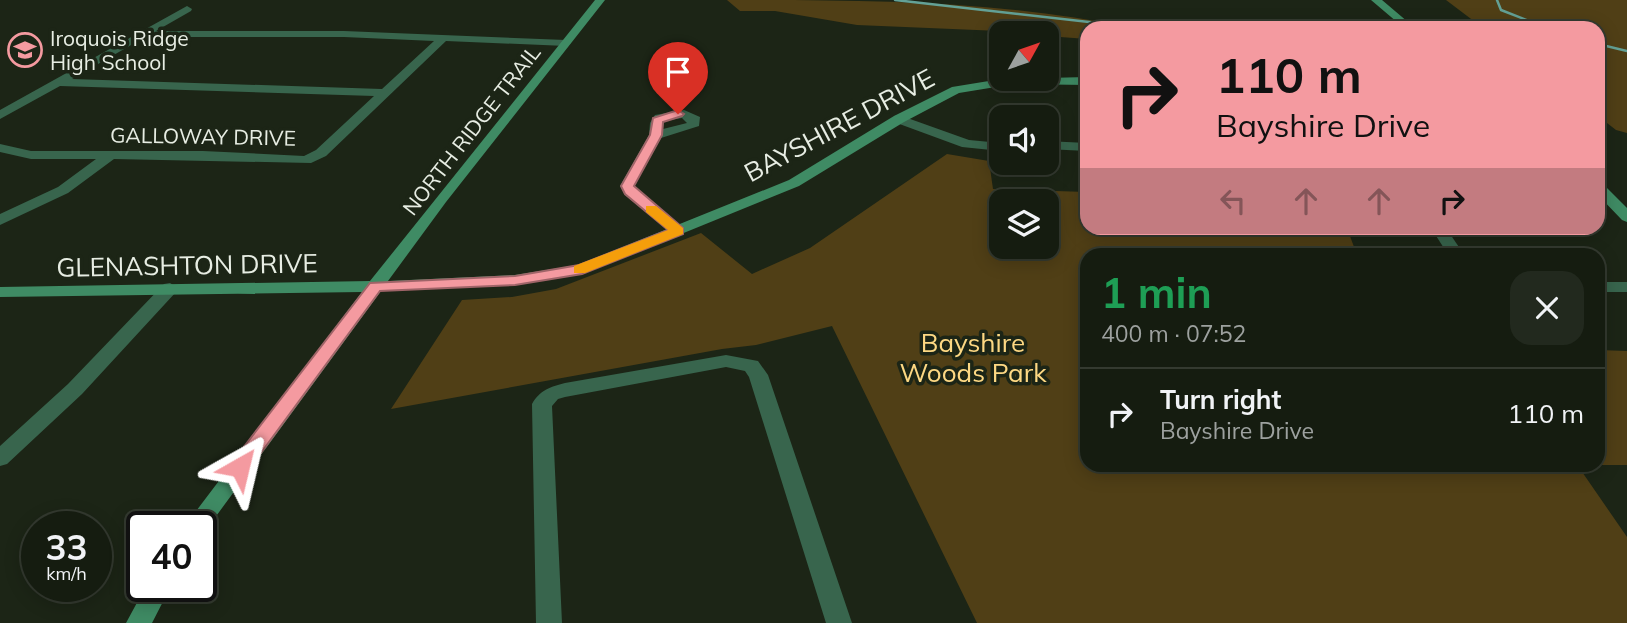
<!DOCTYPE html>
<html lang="en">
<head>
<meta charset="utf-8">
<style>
  :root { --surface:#151c10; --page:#22291e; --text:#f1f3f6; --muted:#9da19f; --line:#343a30 }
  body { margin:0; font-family:Mulish,sans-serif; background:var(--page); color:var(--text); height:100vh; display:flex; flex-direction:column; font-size:26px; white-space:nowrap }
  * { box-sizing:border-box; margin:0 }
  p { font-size:23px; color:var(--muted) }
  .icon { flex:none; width:38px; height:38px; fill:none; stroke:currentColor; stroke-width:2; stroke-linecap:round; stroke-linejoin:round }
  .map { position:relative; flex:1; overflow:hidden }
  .drawer { position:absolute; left:1080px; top:248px; width:525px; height:224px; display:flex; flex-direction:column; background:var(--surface); border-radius:21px; box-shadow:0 4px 18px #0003,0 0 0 2px var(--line) }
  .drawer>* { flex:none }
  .banner { position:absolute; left:1080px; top:21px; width:525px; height:214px; border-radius:21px; box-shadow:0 4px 18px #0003,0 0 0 2px var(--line); background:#f49aa0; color:#111; overflow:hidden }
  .needle { width:46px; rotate:50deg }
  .fabs { position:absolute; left:989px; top:21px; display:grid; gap:14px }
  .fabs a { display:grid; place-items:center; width:70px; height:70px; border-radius:14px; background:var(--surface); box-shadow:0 4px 18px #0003,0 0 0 2px var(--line); font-size:35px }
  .speed { position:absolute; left:21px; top:511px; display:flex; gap:14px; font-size:35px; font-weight:700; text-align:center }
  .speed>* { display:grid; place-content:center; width:91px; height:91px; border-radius:50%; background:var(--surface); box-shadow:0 4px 18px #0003,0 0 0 2px var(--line); line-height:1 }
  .speed small { font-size:18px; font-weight:400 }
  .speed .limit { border:4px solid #111; border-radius:10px; background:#fff; color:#111 }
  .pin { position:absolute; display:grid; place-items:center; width:60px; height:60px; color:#fff; margin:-72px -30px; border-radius:50% 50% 50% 0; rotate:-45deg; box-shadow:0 0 7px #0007 }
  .pin .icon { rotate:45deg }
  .me { position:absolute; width:77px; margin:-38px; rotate:37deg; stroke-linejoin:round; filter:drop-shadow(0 0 5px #0008) }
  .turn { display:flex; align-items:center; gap:24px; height:147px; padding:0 21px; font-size:32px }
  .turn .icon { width:91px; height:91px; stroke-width:2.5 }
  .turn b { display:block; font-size:49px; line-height:60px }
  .lanes { display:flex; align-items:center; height:66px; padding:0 21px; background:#0003; justify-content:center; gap:35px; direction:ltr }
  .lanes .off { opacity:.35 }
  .round { display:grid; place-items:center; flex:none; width:74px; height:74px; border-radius:21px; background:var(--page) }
  .head { display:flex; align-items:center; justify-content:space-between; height:119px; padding:0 21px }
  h1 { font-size:42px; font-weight:700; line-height:52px; color:#1e9e55 }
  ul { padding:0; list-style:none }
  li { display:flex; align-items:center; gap:21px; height:91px; padding:0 21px; border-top:2px solid var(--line) }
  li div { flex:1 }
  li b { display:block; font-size:26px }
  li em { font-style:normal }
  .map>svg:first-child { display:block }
</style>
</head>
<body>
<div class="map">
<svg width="1627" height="623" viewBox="0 0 1627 623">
  <rect width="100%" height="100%" fill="#1c2516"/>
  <!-- green -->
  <path fill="#503f16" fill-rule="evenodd" d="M727,0C862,0 1000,0 1132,28H1087V39L1047,36L1046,33L857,25L775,11H740Z
    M1446,0H1627V133L1616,130L1598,116V28H1483Z
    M1366,19L1389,23L1388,28H1259Z
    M947,154L989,161L993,189L1087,192V228H1347L1357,255L1087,256V466H1593H1578L1627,537V623H977L832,326L756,345L722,349L391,409L462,300L512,297L556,289L701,233L752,274L810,248ZM1001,201H1046V247H1001Z
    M1598,350L1627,351V465H1598Z"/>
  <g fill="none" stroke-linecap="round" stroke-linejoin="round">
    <!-- stream -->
    <path stroke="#63a196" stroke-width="2.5" d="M895,0L1142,28
      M1497,0L1501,10L1547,28
      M1178,28L1318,22L1402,28
      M1598,44L1627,51"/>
    <!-- street -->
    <path fill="#38654d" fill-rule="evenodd" d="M187,6L192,9L191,11L156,31H344L566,40L571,43L566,46L446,41L326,156L311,163L114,159L68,193L0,225V214L58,187L96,159H31L0,152V144L31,151H203L304,156L316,150L374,96L60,86L0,119V110ZM145,37H344L434,41L382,89L72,79Z
      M684,110L700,117L699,126L661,138L634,186L683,228L686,231L678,236L673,234L625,195L620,186L649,135L650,123L655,115ZM682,118L687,123L663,129L664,121Z
      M899,115L969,140L1001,143V151L962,147L894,122V116Z
      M1046,141L1087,143V151L1046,149Z
      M1431,228H1446L1465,256H1449Z
      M1598,282H1627V292H1598Z
      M170,283L178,288L176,292L82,394L7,464L0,466V446L68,384L164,284Z
      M726,355L758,361L768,375L852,623H826L749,377L745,371L726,367L565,397L558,399L552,406L562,623H536L532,404C540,390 550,387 565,383Z"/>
    <!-- secondary -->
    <path fill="#3f8b64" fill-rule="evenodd" d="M595,0H605L446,202L388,281L515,275L578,265L789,180L894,116L952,87L1001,79L1087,77V85L1014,84L959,93L904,122L799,186L588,272L515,285L381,291L203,534L201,527H184L362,292L0,297V287L370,281Z
      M1371,0H1382L1415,28H1404Z
      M1598,183L1603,184L1627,208V222L1622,220L1598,195Z
      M146,586H171L152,623H126Z"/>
  </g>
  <!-- route -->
  <path fill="#f49aa0" stroke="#9f6468" stroke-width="2" d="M678,110L684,114L682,116L663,122L662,135L634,186L683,228V234L582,274L515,285L380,291L247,472H233L230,467L233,461L370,283L515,276L579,265L668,230L625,194L621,186L650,135L653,118Z"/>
  <!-- slow -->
  <path fill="#f59e0b" d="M646,206H656L683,228V234L585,273H574V266L668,230L646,212Z"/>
  <!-- icons -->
  <defs>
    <g id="school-ring" transform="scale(1.75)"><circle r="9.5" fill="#1c2516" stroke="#f49aa0" stroke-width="1.5"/><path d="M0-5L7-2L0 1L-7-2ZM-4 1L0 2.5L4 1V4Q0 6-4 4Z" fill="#f49aa0"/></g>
  </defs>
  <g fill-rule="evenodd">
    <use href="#school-ring" x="25" y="50"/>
  </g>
  <g text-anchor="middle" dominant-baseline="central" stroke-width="7" stroke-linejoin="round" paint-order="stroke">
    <!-- far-poi labels -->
    <g font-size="21" fill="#e7ede3" stroke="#1c2516" text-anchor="start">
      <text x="50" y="38">Iroquois Ridge<tspan x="50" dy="24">High School</tspan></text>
    </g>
    <!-- far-street labels -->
    <g font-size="21" fill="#e7ede3" stroke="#1c2516">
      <text transform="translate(471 130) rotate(-52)">NORTH RIDGE TRAIL</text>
      <text transform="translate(203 136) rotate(1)">GALLOWAY DRIVE</text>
    </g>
    <!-- street labels -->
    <g font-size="26" fill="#e7ede3" stroke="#1c2516">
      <text transform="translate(839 125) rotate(-28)">BAYSHIRE DRIVE</text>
      <text transform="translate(187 265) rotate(-1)">GLENASHTON DRIVE</text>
    </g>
    <!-- park labels -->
    <g font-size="26" fill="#fdd883" stroke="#1c2516">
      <text x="973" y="342">Bayshire<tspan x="973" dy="30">Woods Park</tspan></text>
    </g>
  </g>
</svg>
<div class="fabs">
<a><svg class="needle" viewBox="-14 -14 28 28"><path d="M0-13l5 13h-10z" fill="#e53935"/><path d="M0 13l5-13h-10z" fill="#9da19f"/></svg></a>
<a><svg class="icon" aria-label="sound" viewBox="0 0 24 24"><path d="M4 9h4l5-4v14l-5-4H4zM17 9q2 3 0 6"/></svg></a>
<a><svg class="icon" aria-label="layers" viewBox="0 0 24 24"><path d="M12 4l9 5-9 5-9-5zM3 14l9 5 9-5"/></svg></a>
</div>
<div class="speed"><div>33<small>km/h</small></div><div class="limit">40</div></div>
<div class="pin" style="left:678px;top:114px;background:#d93025"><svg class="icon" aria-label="arrive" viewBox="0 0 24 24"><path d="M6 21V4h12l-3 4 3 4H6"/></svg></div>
<svg class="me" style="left:240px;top:467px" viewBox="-20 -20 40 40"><path d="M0-17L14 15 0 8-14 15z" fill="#f49aa0" stroke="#fff" stroke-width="4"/></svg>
<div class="banner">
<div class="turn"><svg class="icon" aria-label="right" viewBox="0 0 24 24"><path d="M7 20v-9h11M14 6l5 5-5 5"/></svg><div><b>110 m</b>Bayshire Drive</div></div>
<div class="lanes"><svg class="icon off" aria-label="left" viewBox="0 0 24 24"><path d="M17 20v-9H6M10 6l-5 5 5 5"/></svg><svg class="icon off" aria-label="ahead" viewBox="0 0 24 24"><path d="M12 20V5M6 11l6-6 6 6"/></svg><svg class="icon off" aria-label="ahead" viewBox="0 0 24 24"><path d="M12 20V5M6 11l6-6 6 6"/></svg><svg class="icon" aria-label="right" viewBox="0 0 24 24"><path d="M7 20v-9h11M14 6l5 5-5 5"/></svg></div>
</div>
<section class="drawer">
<div class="head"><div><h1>1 min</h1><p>400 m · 07:52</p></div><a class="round"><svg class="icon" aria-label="close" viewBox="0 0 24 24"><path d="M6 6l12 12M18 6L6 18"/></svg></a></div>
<ul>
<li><svg class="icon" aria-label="right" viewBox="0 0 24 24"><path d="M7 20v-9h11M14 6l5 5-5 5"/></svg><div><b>Turn right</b><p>Bayshire Drive</p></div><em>110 m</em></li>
</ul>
</section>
</div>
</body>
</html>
